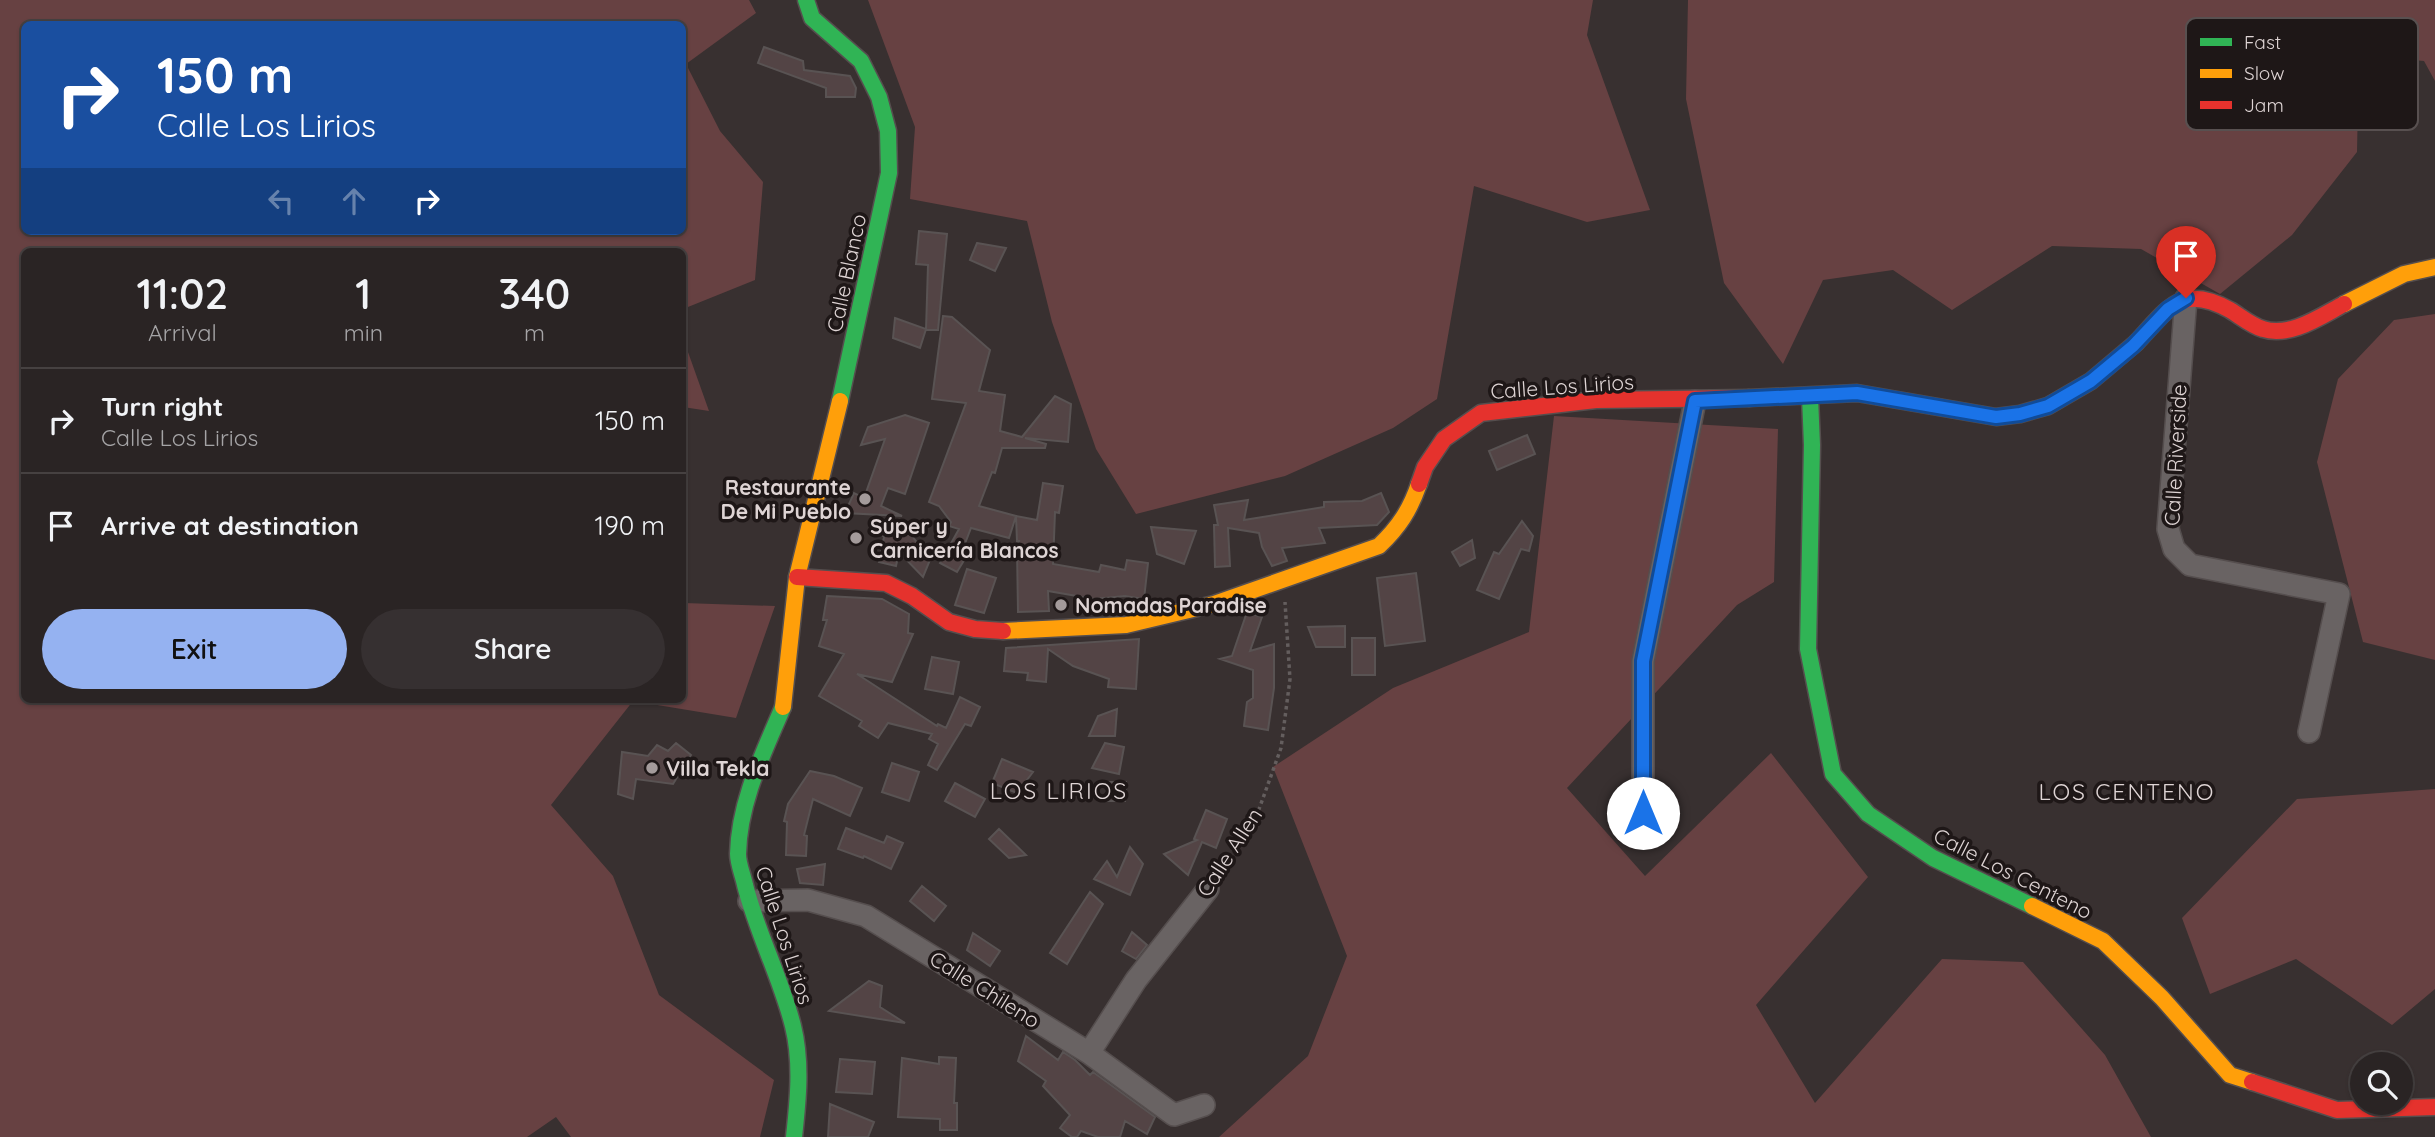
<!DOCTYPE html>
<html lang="en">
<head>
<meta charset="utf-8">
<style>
  :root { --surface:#2a2424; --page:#363031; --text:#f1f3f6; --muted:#a5a4a6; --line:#464141; --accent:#95b2f1 }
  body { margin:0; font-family:Quicksand,sans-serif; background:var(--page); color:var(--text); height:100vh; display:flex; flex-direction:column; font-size:26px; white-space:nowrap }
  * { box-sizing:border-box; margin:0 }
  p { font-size:23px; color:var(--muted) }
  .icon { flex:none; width:38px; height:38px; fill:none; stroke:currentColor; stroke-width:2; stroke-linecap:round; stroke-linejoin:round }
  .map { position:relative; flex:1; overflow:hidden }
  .sheet { position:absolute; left:21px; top:248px; width:665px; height:455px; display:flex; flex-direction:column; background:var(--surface); border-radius:10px; box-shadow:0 2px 5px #0004,0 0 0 2px var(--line) }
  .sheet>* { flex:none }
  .hud { position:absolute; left:21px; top:21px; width:665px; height:214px; border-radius:10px; box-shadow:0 2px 5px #0004,0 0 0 2px var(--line); background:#1a4fa0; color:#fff; overflow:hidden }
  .tools { position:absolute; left:2350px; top:1052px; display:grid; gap:14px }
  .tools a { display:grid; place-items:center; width:63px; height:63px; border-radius:50%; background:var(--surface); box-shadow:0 2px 5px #0004,0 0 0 2px var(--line); font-size:35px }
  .pin { position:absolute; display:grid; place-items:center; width:60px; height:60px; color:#fff; margin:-72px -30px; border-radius:50% 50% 50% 0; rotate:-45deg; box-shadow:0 0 7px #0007 }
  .pin .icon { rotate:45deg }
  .me { position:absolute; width:77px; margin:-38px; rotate:0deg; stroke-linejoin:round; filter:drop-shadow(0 0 5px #0008) }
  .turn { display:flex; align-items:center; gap:24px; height:147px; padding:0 21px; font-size:32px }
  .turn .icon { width:91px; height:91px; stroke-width:2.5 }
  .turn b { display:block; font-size:49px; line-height:60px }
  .lanes { display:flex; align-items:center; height:66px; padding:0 21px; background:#0003; justify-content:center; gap:35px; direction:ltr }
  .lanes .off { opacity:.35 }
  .eta { display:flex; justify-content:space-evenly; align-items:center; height:119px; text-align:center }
  .eta b { font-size:42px; font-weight:600; line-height:49px }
  .primary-button { display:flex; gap:14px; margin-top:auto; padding:14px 21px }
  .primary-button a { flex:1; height:80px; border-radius:42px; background:var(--accent); color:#111; font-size:28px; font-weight:600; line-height:80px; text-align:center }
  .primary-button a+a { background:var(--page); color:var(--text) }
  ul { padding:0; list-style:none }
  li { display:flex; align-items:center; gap:21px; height:105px; padding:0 21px; border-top:2px solid var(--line) }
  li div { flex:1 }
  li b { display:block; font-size:26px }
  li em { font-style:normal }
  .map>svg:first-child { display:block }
</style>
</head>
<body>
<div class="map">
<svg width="2435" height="1137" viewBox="0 0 2435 1137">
  <rect width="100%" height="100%" fill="#383030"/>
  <!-- green -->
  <path fill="#674142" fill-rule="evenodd" d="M0,0H749L756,13L686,64L720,131L763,182L755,280L683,309L682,252H24V700H682V490H687L684,603L775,606L736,718L633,701L551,805L613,876L659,995L774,1080L760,1137H571L556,1117L527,1137H0ZM24,24H682V231H24Z
    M868,0H1593L1587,35L1650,210L1587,222L1474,186L1437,399L1393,428L1285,476L1136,514L1096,449L1052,322L1027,221L910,199L915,127Z
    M1688,0H2435V81L2424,61L2359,55L2357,152L2292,235L2220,294L2141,249L2052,246L1952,310L1893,270L1823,280L1783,364L1724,283L1686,99Z
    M2435,314V660L2363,642L2317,462L2338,379L2394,320Z
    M682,338H683L709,411L683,407Z
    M1554,416L1778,429L1774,582L1737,605L1567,788L1645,876L1771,753L1868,877L1756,1005L1815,1103L1942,959L2023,962L2105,1055L2151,1137H1219L1308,1056L1347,956L1273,767L1393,688L1529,632Z
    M2435,789V989L2392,1025L2296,959L2210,994L2182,918L2297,799Z"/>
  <!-- building -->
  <path fill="#534445" stroke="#595353" stroke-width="2" d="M764,47L803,61L804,70L850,76L856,88L855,97H826V88L758,63Z
    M919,231L947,234L938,330H926L928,265L916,264Z
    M977,243L1006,248L995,271L970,260Z
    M943,316L952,317L990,350L979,391L1005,395L1000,431L1022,437L1055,396L1071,404L1068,442L1025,438L1046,444L1045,448H1002L995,473L992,472L979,506L1016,516L1009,538L971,528L961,554L966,557L957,572L940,563L959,529L949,526L951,522L939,506L929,502L966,403L932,399Z
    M895,318L926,329L920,348L893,338Z
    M905,415L929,423L905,494L888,488L881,506L902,516L845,513L854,493L864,498L885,439L861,445L868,427Z
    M1527,435L1535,454L1497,470L1489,451Z
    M1043,483L1063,486L1059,513L1055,512L1053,564L1099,572L1101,565L1125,570L1127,560L1148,563L1144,599L1125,596L1094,599L1048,591L1049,611L1018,612L1017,549L1019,541H1017L1016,516L1037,520Z
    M1381,493L1389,512L1377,525L1319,528L1325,543L1282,548L1287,561L1272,566L1262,547L1259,533L1228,528L1230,566L1215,567L1214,525H1218L1214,505L1248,500L1244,520L1324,507V502L1362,501Z
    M1522,521L1533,536L1529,551L1521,549L1499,599L1477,590L1494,552L1499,554Z
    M873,526L912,536L930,560L923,577L899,552L896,566L879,562L884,537Z
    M1151,527L1196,531L1184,564L1157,554Z
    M1472,540L1475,558L1460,566L1452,552Z
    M967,569L996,578L984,613L955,605Z
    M1416,573L1425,641L1385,646L1377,578Z
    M827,596L882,599L909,614L908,633L913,634L892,682L857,674L937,726L938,724L946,728L960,697L980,707L971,726L965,724L937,770L928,765L938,744L929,739L932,734L888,723L878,738L859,726L862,721L819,696L844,654L819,646L827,620H823Z
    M1247,612L1262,617L1250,651L1274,644V688L1268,730L1244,726L1247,702L1253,698V670L1220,659L1232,656Z
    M1345,626V647H1316L1308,627Z
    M1352,638H1375V675H1352Z
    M1139,639L1136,689L1108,687L1109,679L1073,666L1048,649L1046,682L1027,680L1028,673L1004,671L1006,648Z
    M932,657L959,662L953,694L925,689Z
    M1117,709L1115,736H1089L1098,716Z
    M676,743L691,755L673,784L636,779L633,799L618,794L622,752L648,756L657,745L668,751Z
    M1105,743L1124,747L1119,774L1092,768Z
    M1002,759L1033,772L1017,793L992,783Z
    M892,763L919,772L909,801L882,792Z
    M810,771L834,776L862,788L850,816L813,799L804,835L807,836L806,856L786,855L787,822L784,821L788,804Z
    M1106,782H1126L1125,801H1106Z
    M955,783L985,799L975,817L945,801Z
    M1206,810L1227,819L1216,848L1202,842L1188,875L1164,854L1197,840L1194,839Z
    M846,828L884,843L887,836L903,843L891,869L864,856L863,858L838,849Z
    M999,829L1026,855L1009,858L989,839Z
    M1130,847L1143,864L1130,895L1094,879L1107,861L1117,877Z
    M825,864L823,885L800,883L797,869Z
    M922,886L946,906L934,921L910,901Z
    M1090,892L1103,904L1067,964L1050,953Z
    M1132,932L1147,945L1136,959L1122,951Z
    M973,933L1000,951L990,966L967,950Z
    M869,981L882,986L880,1007L905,1023L829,1011Z
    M1026,1036L1058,1060L1063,1052L1075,1060L1090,1075L1093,1072L1155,1117L1147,1134L1125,1121L1120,1137H1098L1081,1131L1077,1137H1072L1060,1128L1070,1115L1043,1086L1046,1081L1018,1061Z
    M939,1057L956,1058L954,1103H957V1130H940V1119L898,1117L902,1058L939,1064Z
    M840,1059L875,1062L872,1094L836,1092Z
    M830,1104L874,1122L868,1137H828Z"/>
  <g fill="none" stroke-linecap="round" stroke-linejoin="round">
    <!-- street casing -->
    <g stroke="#554e4e" stroke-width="24">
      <path id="street" d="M2186,298L2168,529L2174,549L2190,565L2339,594L2309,732
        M1643,813V661L1695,401
        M749,901L808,900L866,916L1089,1053L1174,1115L1204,1105
        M1089,1053L1136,980L1208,889"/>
    </g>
    <!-- fast casing -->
    <g stroke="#554e4e" stroke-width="19">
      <path id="fast" d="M806,0L812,18L861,61L879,97L888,131L889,173L840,401
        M1810,397L1812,445L1808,649L1833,774L1868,814L1933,858L2032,906
        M1749,398L1857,393L1996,417L2020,414L2048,406L2091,381L2136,343
        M783,707C763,754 739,802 738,854C738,864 743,875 745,885C757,933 781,978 793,1026C802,1062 798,1101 794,1137"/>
    </g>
    <!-- slow casing -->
    <g stroke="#554e4e" stroke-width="19">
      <path id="slow" d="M2344,304L2404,274L2435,267
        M1003,631L1126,625L1214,604L1379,546C1399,527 1410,510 1419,484
        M783,707L797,577L840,401
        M2032,906L2103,941L2162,998L2230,1075L2252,1082"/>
    </g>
    <!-- jam casing -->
    <g stroke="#554e4e" stroke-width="19">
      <path id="jam" d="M2136,343C2169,308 2181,283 2230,310C2240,316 2252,326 2263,329C2290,338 2321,316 2344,304
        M1419,484L1425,467L1444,439L1481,413L1596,400L1749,398
        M797,577L886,583L912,596L949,622L975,629L1003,631
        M2252,1082L2337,1110L2435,1107"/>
    </g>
    <!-- path -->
    <path stroke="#645e5e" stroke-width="3.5" stroke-dasharray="3.5 3.5" stroke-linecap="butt" d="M1217,875L1258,812L1281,748L1290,679L1285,602"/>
    <!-- street -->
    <use href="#street" stroke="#696363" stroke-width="21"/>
    <!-- fast -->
    <use href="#fast" stroke="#30b455" stroke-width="16"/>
    <!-- slow -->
    <use href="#slow" stroke="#ff9f0a" stroke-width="16"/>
    <!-- jam -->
    <use href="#jam" stroke="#e5322d" stroke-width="16"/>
  </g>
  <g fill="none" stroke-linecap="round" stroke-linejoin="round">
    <!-- route casing -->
    <g stroke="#114b97" stroke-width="18">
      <path id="route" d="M1643,813V661L1695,401L1857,393L1996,417L2020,414L2048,406L2091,381L2133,346L2168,309L2186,298"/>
    </g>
    <!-- route -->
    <use href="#route" stroke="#1a73e8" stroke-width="12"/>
  </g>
  <!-- markers -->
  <g fill="#a49b9b" stroke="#1e1717" stroke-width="2.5">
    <circle cx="865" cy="499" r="7"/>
    <circle cx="856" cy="538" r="7"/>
    <circle cx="1061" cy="605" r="7"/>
    <circle cx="652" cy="768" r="7"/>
  </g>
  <g text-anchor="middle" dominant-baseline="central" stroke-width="7" stroke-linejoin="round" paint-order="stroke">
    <!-- street labels -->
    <g font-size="21" fill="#ded4d4" stroke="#1e1717">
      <text transform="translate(846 273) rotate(-78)">Calle Blanco</text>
      <text transform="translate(1562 386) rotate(-4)">Calle Los Lirios</text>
      <text transform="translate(2175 455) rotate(-87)">Calle Riverside</text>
      <text transform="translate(1229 852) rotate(-57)">Calle Allen</text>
      <text transform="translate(2013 873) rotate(27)">Calle Los Centeno</text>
      <text transform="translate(785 935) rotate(72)">Calle Los Lirios</text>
      <text transform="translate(985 989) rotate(32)">Calle Chileno</text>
    </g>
    <!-- poi labels -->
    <g font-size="21" font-weight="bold" fill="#ded4d4" stroke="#1e1717" text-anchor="start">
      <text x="851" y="487" text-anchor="end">Restaurante<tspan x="851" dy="24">De Mi Pueblo</tspan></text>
      <text x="870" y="526">Súper y<tspan x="870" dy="24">Carnicería Blancos</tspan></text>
      <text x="1075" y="605">Nomadas Paradise</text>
      <text x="666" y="768">Villa Tekla</text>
    </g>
    <!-- neighbourhood labels -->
    <g font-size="23" letter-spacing="2" fill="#ded4d4" stroke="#1e1717">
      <text x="1059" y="790">LOS LIRIOS</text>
      <text x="2127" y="791">LOS CENTENO</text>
    </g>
  </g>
  <!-- legend -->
  <rect x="2186" y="18" width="232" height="112" rx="10" fill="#1e1717" stroke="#585050" stroke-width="2"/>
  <rect x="2200" y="38" width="32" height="8" fill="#30b455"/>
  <rect x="2200" y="69" width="32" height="9" fill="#ff9f0a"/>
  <rect x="2200" y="101" width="32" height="8" fill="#e5322d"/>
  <g font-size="19" fill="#ded4d4">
    <text x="2244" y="49">Fast</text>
    <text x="2244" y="80">Slow</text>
    <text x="2244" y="112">Jam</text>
  </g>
</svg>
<div class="tools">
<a><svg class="icon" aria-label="search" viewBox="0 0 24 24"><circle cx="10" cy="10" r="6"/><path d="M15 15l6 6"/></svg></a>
</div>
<div class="pin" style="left:2186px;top:298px;background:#d93025"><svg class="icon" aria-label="arrive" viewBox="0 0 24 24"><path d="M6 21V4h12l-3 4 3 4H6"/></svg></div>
<svg class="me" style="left:1643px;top:813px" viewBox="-20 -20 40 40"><circle r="19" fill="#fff"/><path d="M0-13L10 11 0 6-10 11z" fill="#1a73e8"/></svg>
<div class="hud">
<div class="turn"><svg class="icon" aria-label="right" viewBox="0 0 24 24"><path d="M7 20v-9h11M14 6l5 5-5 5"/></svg><div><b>150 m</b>Calle Los Lirios</div></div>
<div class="lanes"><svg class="icon off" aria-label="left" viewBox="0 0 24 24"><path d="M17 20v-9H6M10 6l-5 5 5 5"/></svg><svg class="icon off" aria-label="ahead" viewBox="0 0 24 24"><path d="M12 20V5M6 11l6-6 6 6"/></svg><svg class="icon" aria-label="right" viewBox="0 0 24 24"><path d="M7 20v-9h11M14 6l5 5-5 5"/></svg></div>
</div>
<section class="sheet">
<div class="eta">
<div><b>11:02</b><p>Arrival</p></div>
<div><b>1</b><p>min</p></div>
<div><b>340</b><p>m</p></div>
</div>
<ul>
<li><svg class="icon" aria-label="right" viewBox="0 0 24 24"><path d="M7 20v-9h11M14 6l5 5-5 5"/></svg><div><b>Turn right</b><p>Calle Los Lirios</p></div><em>150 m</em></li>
<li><svg class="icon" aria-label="arrive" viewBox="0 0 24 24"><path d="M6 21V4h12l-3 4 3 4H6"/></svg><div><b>Arrive at destination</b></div><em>190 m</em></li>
</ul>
<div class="primary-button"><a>Exit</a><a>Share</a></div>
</section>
</div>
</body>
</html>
